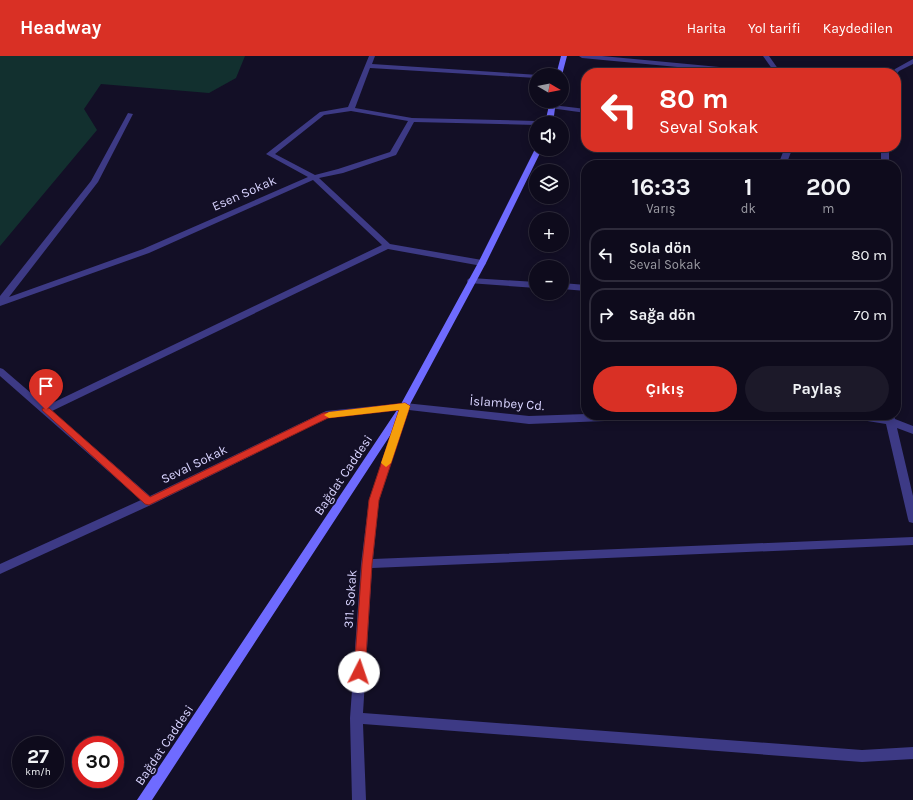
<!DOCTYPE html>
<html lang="tr">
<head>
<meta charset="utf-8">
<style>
  :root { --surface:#0e0b1c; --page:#1c1929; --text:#f1f3f6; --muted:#9b9ba3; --line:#2e2b3b; --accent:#d93025 }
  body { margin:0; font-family:Karla,sans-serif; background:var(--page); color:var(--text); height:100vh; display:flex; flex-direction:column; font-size:15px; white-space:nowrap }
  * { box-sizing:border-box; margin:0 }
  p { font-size:13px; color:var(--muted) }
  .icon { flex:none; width:22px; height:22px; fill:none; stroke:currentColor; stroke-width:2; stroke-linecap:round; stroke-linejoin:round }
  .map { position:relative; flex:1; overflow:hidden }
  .drawer { position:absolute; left:581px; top:104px; width:320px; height:260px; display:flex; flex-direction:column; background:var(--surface); border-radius:16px; box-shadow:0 2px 10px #0003,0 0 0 1px var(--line) }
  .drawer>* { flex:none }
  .hud { position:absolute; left:581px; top:12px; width:320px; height:84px; border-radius:16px; box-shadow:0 2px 10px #0003,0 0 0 1px var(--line); background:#d93025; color:#fff; overflow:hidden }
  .needle { width:26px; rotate:100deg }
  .fabs { position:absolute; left:529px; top:12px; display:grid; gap:8px }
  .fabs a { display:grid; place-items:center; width:40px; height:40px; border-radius:50%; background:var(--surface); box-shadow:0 2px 10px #0003,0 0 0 1px var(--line); font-size:20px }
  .speed { position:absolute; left:12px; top:680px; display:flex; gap:8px; font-size:20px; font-weight:700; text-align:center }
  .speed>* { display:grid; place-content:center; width:52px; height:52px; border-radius:50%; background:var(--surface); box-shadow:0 2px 10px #0003,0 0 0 1px var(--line); line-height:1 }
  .speed small { font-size:10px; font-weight:400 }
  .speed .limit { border:6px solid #d22; background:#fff; color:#111 }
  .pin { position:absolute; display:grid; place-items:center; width:34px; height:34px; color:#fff; margin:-41px -17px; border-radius:50% 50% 50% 0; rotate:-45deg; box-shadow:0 0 4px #0007 }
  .pin .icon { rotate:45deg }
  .me { position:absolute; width:44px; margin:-22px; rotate:4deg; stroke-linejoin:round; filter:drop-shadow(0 0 3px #0008) }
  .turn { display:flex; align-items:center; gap:14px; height:84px; padding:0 12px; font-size:18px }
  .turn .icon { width:52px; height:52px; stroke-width:2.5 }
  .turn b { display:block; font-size:28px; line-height:34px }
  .eta { display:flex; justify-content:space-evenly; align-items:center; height:68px; text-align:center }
  .eta b { font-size:24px; font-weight:700; line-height:28px }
  .primary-button { display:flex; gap:8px; margin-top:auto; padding:8px 12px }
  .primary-button a { flex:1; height:46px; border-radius:24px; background:var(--accent); color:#fff; font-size:16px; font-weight:700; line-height:46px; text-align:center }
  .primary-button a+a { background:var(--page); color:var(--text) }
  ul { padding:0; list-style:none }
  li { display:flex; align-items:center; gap:12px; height:54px; margin:0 8px 6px; padding:0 4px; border:2px solid var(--line); border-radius:16px }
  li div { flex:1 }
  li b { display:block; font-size:15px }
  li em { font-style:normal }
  header { display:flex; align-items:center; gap:24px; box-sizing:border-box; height:56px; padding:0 20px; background:var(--accent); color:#fff }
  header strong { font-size:19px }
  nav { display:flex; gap:22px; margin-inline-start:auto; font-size:14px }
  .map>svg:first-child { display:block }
</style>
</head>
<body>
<header>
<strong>Headway</strong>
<nav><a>Harita</a><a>Yol tarifi</a><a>Kaydedilen</a></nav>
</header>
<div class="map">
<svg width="913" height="744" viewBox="0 0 913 744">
  <rect width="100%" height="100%" fill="#130f26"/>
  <!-- green -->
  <path fill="#12302f" d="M0,0H245L236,22L209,37L101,28L84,53L97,74L0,190Z"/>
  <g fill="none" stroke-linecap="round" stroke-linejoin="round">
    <!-- street -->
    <path fill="#3d3a85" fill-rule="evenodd" d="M369,0H375L372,8L539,19H536V22L370,12L355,52L412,62L536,65L540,67H536V69L414,66L396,99L343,117L319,122L390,188L482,204L486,207L485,209L482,210L388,193L52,355L150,440L326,355L405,347L529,360L586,358L660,359L655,363L529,368L409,354L379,444L373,503L913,481V489L372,512L363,657L862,694L913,691V703L862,706L363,668L366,744H352L350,662L361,508L369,444L399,354L328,362L153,448L0,518V508L141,444L0,320V312L3,313L46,350L382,189L313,124L149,197L0,250V240L91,125L128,57L133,58L98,126L9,241L143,193L308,121L266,98L320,56L348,51ZM351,55L408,65L390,96L338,113L315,119L275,98L324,59Z
      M579,0H602L762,15L765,17H741L582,2Z
      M763,0H769L781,17H775Z
      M913,3V8L899,15L897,18L892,17L895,13Z
      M552,49L586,53V57L550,52V50Z
      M785,91H793L786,109H778Z
      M881,91H889V109H881Z
      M471,222L536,226V232L468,227L467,225L468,223Z
      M562,227L586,229V235L562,233Z
      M850,359L884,360V359H894L895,363L913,370V378L897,372L913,440V467L909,466L908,463L886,368L855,363Z"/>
    <!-- secondary -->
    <path fill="#6f6bff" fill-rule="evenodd" d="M561,0H567L562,19H556Z
      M550,45H556L553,67H545Z
      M536,91V93H542L486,207L408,352L152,744H137L401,348L478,207Z"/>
  </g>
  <!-- route -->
  <path fill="#d93025" stroke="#8d1f18" d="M405,347L410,350L379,444L372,508L365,616L363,620L359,621L355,620L354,616L362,508L369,444L399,354L328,362L149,449L145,448L42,354L43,352H49L150,441L323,357Z"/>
  <!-- slow -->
  <path fill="#f59e0b" d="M405,347L410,350L391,407L386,411L381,407L399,354L329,362L324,359L329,356Z"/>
  <g text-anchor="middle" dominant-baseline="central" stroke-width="4" stroke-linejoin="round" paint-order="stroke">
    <!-- street labels -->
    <g font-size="13" fill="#d9d4ff" stroke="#130f26">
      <text transform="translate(244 137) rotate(-24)">Esen Sokak</text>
      <text transform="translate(507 347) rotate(4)">İslambey Cd.</text>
      <text transform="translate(194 408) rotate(-26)">Seval Sokak</text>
      <text transform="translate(343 419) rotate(-56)">Bağdat Caddesi</text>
      <text transform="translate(350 543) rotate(-86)">311. Sokak</text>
      <text transform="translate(164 689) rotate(-56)">Bağdat Caddesi</text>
    </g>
  </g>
</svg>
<div class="fabs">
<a><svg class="needle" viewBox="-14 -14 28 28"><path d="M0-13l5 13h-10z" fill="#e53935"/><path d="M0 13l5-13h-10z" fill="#9b9ba3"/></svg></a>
<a><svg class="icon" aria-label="sound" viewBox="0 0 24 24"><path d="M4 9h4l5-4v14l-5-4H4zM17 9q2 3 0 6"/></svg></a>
<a><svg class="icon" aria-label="layers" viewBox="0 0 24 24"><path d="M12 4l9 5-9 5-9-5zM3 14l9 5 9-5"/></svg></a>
<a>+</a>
<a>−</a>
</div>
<div class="speed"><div>27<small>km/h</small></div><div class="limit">30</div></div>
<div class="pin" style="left:46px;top:354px;background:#d93025"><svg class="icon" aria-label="arrive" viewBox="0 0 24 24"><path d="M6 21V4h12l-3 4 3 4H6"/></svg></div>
<svg class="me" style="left:359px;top:616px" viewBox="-20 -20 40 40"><circle r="19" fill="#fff"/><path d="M0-13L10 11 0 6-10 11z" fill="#d93025"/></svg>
<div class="hud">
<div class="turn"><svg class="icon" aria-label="left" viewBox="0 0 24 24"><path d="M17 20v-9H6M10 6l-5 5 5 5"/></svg><div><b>80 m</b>Seval Sokak</div></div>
</div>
<section class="drawer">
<div class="eta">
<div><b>16:33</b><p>Varış</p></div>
<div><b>1</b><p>dk</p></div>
<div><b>200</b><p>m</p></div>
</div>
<ul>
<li><svg class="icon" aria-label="left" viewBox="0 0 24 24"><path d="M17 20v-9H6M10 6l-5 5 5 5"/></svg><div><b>Sola dön</b><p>Seval Sokak</p></div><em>80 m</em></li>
<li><svg class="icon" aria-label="right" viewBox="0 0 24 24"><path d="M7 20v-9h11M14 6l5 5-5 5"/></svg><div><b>Sağa dön</b></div><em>70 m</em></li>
</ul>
<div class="primary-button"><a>Çıkış</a><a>Paylaş</a></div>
</section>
</div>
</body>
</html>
